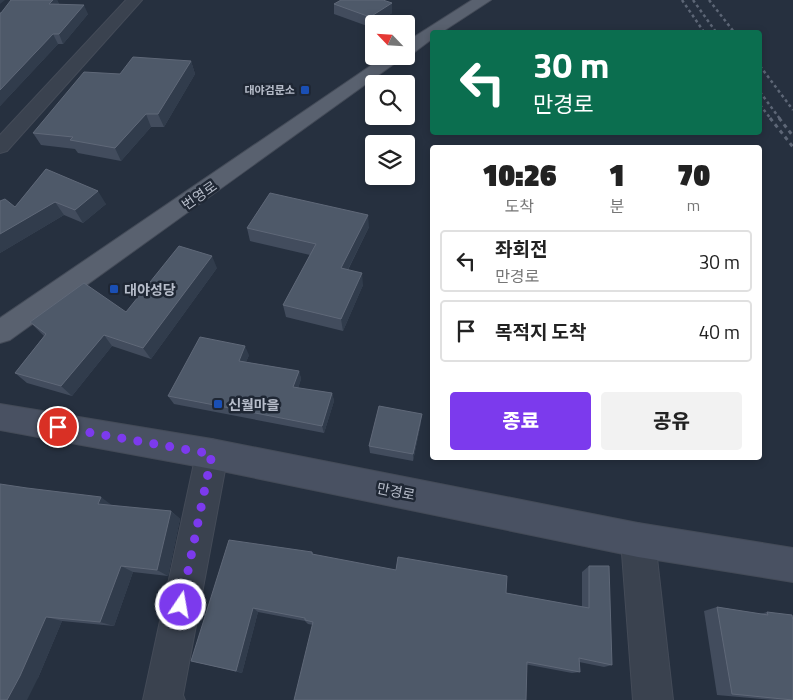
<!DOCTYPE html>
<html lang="ko">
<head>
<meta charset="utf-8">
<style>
  :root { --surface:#fff; --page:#f2f2f2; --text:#222; --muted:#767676; --line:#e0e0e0; --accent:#7c3aed }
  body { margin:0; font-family:"Titillium Web","Noto Sans KR",sans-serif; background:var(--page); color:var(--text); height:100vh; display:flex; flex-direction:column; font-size:19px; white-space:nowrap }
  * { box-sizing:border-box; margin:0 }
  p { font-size:16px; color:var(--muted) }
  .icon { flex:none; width:28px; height:28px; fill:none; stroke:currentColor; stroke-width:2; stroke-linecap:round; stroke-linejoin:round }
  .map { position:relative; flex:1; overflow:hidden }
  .sheet { position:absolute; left:430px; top:145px; width:332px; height:315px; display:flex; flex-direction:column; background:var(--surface); border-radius:5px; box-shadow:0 2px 8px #0003 }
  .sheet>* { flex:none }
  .guide { position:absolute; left:430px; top:30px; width:332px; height:105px; border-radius:5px; box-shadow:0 2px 8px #0003; background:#0b6e4f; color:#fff; overflow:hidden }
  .needle { width:32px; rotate:295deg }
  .controls { position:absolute; left:365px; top:15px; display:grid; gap:10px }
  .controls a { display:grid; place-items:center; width:50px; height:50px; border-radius:5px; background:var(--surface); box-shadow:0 2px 8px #0003; font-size:25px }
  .pin { position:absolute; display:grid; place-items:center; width:42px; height:42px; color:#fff; margin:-21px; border:2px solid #fff; border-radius:50%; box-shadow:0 1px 5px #0007 }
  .me { position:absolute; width:55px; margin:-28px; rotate:12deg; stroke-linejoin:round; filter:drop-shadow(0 0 4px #0008) }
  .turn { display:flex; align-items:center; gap:18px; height:105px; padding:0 20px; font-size:22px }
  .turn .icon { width:65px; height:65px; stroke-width:2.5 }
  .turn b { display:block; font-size:35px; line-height:42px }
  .eta { display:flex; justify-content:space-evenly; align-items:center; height:85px; text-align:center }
  .eta b { font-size:30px; font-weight:800; line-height:35px }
  .primary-button { display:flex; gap:10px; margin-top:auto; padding:10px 20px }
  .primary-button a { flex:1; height:58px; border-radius:5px; background:var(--accent); color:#fff; font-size:20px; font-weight:800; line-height:58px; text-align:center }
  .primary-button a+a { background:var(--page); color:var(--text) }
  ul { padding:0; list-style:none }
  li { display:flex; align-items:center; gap:15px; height:62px; margin:0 10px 8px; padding:0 10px; border:2px solid var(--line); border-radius:5px }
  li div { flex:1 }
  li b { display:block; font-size:19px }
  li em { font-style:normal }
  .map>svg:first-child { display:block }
</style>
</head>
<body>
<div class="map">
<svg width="793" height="700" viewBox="0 0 793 700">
  <rect width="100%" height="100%" fill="#26303f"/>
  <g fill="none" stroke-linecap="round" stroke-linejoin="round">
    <!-- minor casing -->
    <g stroke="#444b58" stroke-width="2">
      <path id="minor" d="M126,0H142L7,151L0,153V135Z
        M212,439L223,444L228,454L183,695L185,700H143L196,454L201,444Z
        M638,523L650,528L655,540L673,700H633L621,540L626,528Z"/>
    </g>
    <!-- secondary casing -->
    <g stroke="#444b58" stroke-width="2">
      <path id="secondary" d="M0,404L212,439L638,523L793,548V582L638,557L212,469L0,430Z"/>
    </g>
    <!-- primary casing -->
    <g stroke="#444b58" stroke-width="2">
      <path id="primary" d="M472,0H491L442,32H432V39L412,54L406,55V42Z
        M385,56H405L10,340L0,343V318Z"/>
    </g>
    <!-- minor -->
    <use href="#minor" fill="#3a424f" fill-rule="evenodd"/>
    <!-- secondary -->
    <use href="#secondary" fill="#495162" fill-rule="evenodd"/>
    <!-- primary -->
    <use href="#primary" fill="#59616f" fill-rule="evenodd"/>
    <!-- rail-far1 -->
    <path stroke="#5d6676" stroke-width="2.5" stroke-dasharray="3 3" stroke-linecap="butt" d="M682,0L704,32
      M693,0L716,32
      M709,0L734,32
      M760,66L793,110
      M760,92L780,119
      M760,105L771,119"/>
    <!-- rail -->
    <path stroke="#5d6676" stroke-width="3" stroke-dasharray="4 4" stroke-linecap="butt" d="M770,118L793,147
      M779,118L793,136"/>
  </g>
  <!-- wall -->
  <path fill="#424c5d" d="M11,0H57L59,4L88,14L63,44H58L0,106V13H1Z
    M334,4L392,13L370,27L334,14Z
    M191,61L195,74L164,127H151L121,161L78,153L75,149L41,145L33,133L120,74Z
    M46,169L106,204L83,223L64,215L0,253V201L15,207Z
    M369,227L348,270L363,285L343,331L286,317L283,305L310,255L250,241L247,228Z
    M217,268L151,359L112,346L72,396L27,383L15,373L44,336L30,322L126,312Z
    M249,355L246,362L299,371L301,379L298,388L332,393L334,401L324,433L174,404L168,396Z
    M421,422L413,461L370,453L369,446Z
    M113,506L171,511L180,519L168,576L133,572L114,626L62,621L38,678L0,700Z
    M312,552L314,555L506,593L582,607V572L589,566L612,665L604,667L579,662L580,672L572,673L308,624L305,621L258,612L242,673L191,661Z
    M717,607L760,614L767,612L793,700H772L717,695L704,611Z"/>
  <!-- shaded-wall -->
  <path fill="#313c4c" d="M0,0H5L0,4Z
    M53,0H57L60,6L49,4Z
    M392,3V13L370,27V17Z
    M84,5L88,14L63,44L59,34Z
    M53,34L58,44L0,106V90Z
    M191,61L195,74L164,127L158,114Z
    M146,114L151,127L121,161L115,148Z
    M98,191L106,204L83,223L75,210Z
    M55,202L64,215L0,253V234Z
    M368,215L369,227L342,281L341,268Z
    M212,256L217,268L151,359L143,348Z
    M362,273L363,285L343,331L341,319Z
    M104,335L112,346L72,396L61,386Z
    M245,346L249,355L243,369L239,361Z
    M299,371L301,379L296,395L293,387Z
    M332,393L334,401L324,433L322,426Z
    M422,414L421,422L413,461V454Z
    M101,497L113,506L98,504Z
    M171,511L180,519L168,576L157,570Z
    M121,566L133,572L114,626L100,622Z
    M253,608L258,612L242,673L236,671Z
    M46,617L62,621L38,678L27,700H7Z"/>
  <!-- building -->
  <path fill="#4e5969" stroke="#5f6878" d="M11,0H53L49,4L84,5L59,34H53L0,90V13H1Z
    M341,0H383L392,3L370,17L334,4Z
    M133,57L191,61L158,114H146L115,148L70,140L73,137L33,133L84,72L120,74Z
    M46,169L98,191L75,210L55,202L0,234V201L5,199L15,207Z
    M270,193L368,215L341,268L362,273L341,319L283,305L316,244L247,228Z
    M179,246L212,256L143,348L104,335L61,386L15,373L46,334L30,322L84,283L126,312Z
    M200,337L245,346L239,361L299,371L293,387L332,393L322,426L168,396Z
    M379,406L422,414L413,454L369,446Z
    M0,484L27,488L101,497L98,504L171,511L157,570L121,566L100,622L46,617L20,676L7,700H0Z
    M229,540L312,552V554L396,570L398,557L507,576L506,593L589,608V566H609L612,665L579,658L580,672L527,662L526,700H294L313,622L305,620V618L253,608L236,671L191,661Z
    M717,607L768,615L767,612L792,615L793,621V700L732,694Z"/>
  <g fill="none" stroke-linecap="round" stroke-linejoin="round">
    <!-- route -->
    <path stroke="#7c3aed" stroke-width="9" stroke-dasharray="0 16.2" d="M58,427L212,454L181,605"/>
  </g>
  <!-- markers -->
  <g fill="#1a4fb4" stroke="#1f2734" stroke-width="2">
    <rect x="300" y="85" width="10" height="10" rx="2.5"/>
    <rect x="109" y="284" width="10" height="10" rx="2.5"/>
    <rect x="213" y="399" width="10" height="10" rx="2.5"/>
  </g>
  <g text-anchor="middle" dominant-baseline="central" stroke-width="5" stroke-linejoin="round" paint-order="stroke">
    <!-- far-poi labels -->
    <g font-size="11" font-weight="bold" fill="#b7bdca" stroke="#1f2734" text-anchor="end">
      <text x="295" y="90">대야검문소</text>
    </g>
    <!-- street labels -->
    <g font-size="14" fill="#b7bdca" stroke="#1f2734">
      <text transform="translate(199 195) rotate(-35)">번영로</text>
      <text transform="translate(396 491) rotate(11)">만경로</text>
    </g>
    <!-- poi labels -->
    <g font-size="14" font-weight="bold" fill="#b7bdca" stroke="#1f2734" text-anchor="start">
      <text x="124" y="289">대야성당</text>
      <text x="228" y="404">신월마을</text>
    </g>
  </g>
</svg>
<div class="controls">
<a><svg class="needle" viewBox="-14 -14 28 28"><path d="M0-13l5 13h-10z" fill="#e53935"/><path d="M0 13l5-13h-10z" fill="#767676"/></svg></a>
<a><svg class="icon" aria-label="search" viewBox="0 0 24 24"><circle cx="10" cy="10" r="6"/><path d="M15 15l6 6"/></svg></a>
<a><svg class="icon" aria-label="layers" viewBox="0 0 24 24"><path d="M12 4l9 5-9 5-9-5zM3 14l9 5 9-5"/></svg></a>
</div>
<div class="pin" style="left:58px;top:427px;background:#d93025"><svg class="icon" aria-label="arrive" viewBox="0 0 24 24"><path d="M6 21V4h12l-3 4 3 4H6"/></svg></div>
<svg class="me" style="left:181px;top:605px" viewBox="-20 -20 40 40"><circle r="17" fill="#7c3aed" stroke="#fff" stroke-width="3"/><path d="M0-11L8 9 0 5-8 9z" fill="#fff"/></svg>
<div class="guide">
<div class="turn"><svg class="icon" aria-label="left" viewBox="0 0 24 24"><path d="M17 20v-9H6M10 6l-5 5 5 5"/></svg><div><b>30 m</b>만경로</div></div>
</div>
<section class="sheet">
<div class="eta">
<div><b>10:26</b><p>도착</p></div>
<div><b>1</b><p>분</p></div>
<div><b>70</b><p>m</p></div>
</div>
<ul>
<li><svg class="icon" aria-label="left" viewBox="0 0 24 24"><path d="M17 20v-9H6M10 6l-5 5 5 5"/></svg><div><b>좌회전</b><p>만경로</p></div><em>30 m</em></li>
<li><svg class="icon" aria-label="arrive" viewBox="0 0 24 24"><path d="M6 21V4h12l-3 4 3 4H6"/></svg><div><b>목적지 도착</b></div><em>40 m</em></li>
</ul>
<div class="primary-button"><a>종료</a><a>공유</a></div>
</section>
</div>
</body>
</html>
